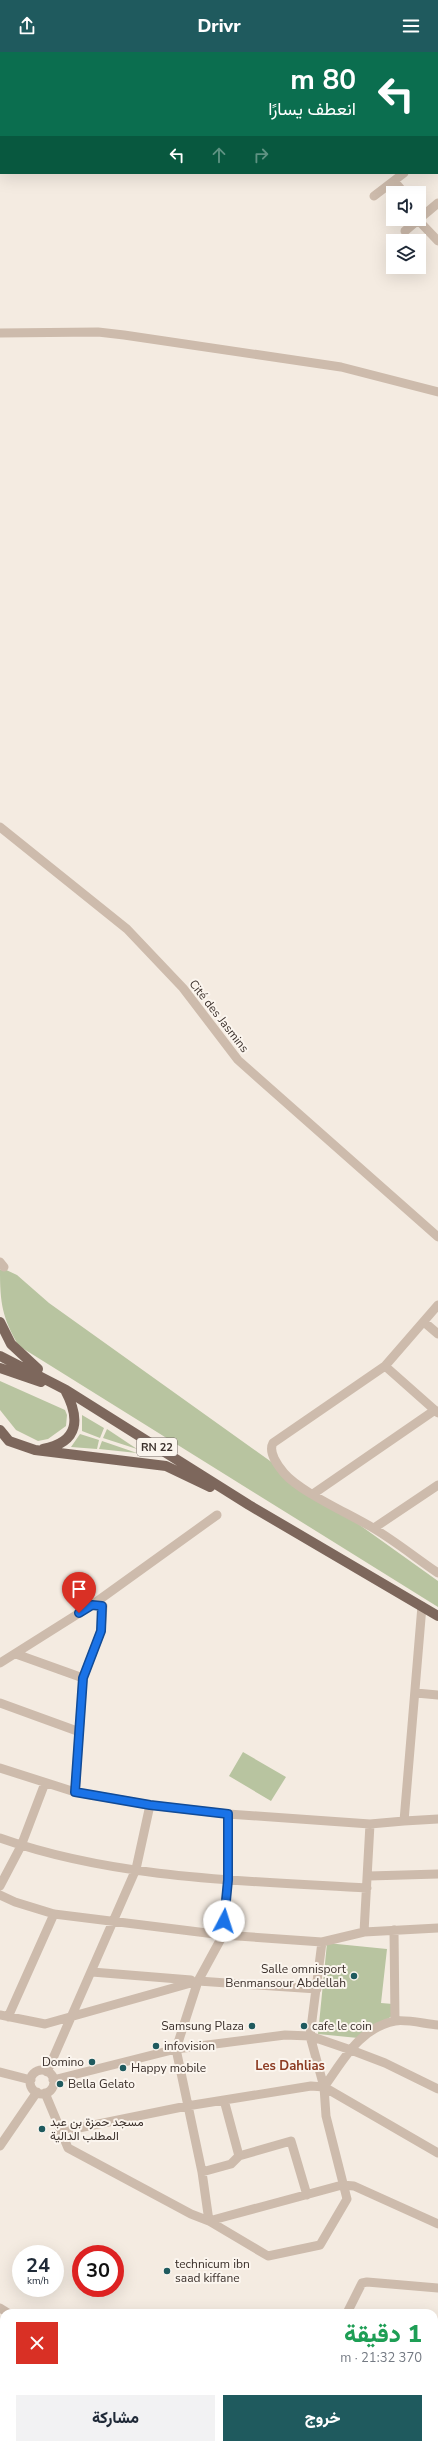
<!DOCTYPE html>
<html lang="ar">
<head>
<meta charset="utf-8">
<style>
  :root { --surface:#fff; --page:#f2f2f3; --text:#1f2937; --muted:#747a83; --accent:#1f5a5e }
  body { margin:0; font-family:"Nunito Sans",Vazirmatn,sans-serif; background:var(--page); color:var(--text); direction:rtl; height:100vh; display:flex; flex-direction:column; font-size:15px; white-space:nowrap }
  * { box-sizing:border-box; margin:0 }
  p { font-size:13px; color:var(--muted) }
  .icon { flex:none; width:22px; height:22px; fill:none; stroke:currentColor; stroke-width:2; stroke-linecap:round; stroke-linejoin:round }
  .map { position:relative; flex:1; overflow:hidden; direction:ltr }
  .side { position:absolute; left:0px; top:2257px; width:438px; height:140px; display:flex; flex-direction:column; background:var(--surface); border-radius:12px 12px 0 0; box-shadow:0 4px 16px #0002; direction:rtl }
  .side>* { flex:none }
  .hud { position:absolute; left:0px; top:0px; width:438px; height:122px; box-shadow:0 4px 16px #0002; direction:rtl; background:#0b6e4f; color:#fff; overflow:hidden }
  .controls { position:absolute; left:386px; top:134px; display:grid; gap:8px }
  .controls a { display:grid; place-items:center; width:40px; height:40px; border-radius:0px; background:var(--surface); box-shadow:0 4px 16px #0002; font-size:20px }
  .speed { position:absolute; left:12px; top:2193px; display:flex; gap:8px; font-size:20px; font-weight:700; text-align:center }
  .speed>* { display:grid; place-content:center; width:52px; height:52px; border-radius:50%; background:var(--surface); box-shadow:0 4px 16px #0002; line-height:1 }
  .speed small { font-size:10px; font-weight:400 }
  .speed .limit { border:6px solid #d22; background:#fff; color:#111 }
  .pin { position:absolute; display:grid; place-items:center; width:34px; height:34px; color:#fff; margin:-41px -17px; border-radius:50% 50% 50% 0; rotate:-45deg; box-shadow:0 0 4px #0007 }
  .pin .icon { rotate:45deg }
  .me { position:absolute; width:44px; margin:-22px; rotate:5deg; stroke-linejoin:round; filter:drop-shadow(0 0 3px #0008) }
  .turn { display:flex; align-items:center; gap:14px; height:84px; padding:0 16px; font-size:18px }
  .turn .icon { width:52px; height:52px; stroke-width:2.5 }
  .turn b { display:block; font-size:28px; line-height:34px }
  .lanes { display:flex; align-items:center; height:38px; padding:0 16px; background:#0003; justify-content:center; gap:20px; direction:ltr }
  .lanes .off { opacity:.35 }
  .round { display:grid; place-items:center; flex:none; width:42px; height:42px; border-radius:0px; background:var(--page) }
  .head { display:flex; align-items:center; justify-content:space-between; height:68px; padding:0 16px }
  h1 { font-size:24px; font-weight:800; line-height:30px; color:#1e9e55 }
  .action { display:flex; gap:8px; margin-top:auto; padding:8px 16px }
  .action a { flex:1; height:46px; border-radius:0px; background:var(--accent); color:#fff; font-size:16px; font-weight:800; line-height:46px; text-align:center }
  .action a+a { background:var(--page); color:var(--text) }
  header { display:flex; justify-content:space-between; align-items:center; height:52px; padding:0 16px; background:var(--accent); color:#fff; font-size:18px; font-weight:800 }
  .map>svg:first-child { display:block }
</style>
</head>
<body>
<header><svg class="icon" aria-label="menu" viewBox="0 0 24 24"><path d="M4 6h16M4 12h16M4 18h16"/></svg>Drivr<svg class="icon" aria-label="share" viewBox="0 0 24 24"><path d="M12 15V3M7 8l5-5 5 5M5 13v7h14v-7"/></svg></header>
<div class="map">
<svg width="438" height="2397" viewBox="0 0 438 2397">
  <rect width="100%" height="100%" fill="#f4ebe1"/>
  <!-- green -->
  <path fill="#b8c4a0" d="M2,1216L17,1223L49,1251L438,1529V1555L19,1294C2,1266 0,1250 0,1218Z
    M0,1329L65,1358L67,1363L66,1374L48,1387L38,1389L16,1378L0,1358Z
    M82,1363L104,1376L100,1386L82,1379Z
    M107,1377L137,1397L103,1386Z
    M80,1382L99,1388L97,1397L71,1395Z
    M102,1389L137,1401L99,1397Z
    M243,1700L286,1725L271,1749L229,1724Z
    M327,1891L387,1897L381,1951L393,1952L392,1964L358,1986L318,1982Z"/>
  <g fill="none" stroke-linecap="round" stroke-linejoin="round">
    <!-- minor -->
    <path stroke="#cdbbac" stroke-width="9" d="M233,0L234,1
      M428,0L429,1
      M10,1V0
      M48,1L49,0
      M108,1L110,0
      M171,1L172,0
      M245,1L247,0
      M320,1L321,0
      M394,1L395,0
      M437,14L438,15
      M0,24L1,21
      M437,26H438
      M437,94H438
      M394,129L404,141
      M374,144L404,121
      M419,167L438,151
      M418,168L438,189
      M405,179L419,167
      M0,281L98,280L124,283L341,315L438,340
      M0,775L127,877L183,936L238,1008L438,1185
      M0,1210L4,1215
      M438,1253L385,1314L273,1391C268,1400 278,1414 284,1421C300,1440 350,1462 373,1476C395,1489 416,1506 438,1521
      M424,1270L438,1282
      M385,1314L438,1361
      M313,1442L435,1358
      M374,1476L438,1433
      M16,1602L83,1626
      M0,1611L92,1553L217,1463
      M416,1641L438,1643
      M0,1651L77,1679
      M0,1716L75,1740L150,1753L228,1762L370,1772L404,1769L422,1554
      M75,1740L83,1626L101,1579L103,1554L92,1553
      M228,1762V1828L223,1883L198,1929L176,1997L202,2120L209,2169L268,2204L320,2193L347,2147L326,2064L324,2035L310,1984L322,1890
      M404,1769L438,1767
      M0,1786C115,1827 246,1829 367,1836
      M369,1824L438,1822
      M0,1834L21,1794L45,1731
      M0,1843L15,1850L54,1862L223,1883L322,1890L364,1880L438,1876
      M394,1878L395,1969
      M364,1880L370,1772
      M92,1920L191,1928
      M0,1963L45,1972L198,1929L317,1937
      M8,1965L54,1862
      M438,1973C425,1972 407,1967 395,1969C359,1976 343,2009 324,2035L438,2101
      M30 2030a12 12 0 1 1 24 0a12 12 0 1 1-24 0Z
      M0,2020L31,2028
      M47,2020L136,1817L150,1753
      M53,2028L176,1997L285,1983L310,1984L351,1998L385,2011L438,2037
      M45,2041L68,2096L191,2162L209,2169L342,2133L354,2134L438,2172
      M224,2048L239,2104
      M59,2080L187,2054L311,2034L324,2035
      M0,2094L37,2040
      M202,2120L231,2112L239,2104L291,2089L307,2143
      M0,2256L8,2261
      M347,2261L362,2231L367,2230L438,2236
      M434,2282H438
      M434,2317L438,2318
      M434,2384L438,2383
      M263,2393L271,2397
      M289,2393L297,2397"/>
    <!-- major -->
    <path stroke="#7d675c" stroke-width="10" d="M0,1270L11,1292L38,1317
      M0,1304L66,1338L249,1453L438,1564
      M0,1316L41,1330
      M0,1378L9,1389L35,1398L166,1414L210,1435
      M43,1397C80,1390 80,1366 65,1338"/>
  </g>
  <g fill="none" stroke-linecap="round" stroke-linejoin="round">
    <!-- route casing -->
    <g stroke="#114b97" stroke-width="10">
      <path id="route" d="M79,1561L92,1553L102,1554L101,1579L83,1626L75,1740L150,1753L228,1762V1828L224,1869"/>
    </g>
    <!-- route -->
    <use href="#route" stroke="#1a73e8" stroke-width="7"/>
  </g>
  <!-- markers -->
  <g fill="#1f5a5e" stroke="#fbf5ee" stroke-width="1.5">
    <circle cx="354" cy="1924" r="4"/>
    <circle cx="252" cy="1974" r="4"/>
    <circle cx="304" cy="1974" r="4"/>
    <circle cx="156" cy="1994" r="4"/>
    <circle cx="92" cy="2010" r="4"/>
    <circle cx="123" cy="2016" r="4"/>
    <circle cx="60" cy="2032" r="4"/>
    <circle cx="42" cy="2077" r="4"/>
    <circle cx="167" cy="2219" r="4"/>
  </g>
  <g text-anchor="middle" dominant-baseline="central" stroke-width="4" stroke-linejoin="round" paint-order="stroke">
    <!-- shield labels -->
    <rect fill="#fbf5ee" stroke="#756b66" stroke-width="1" x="137" y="1386" width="40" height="18" rx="3"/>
    <g font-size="11" font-weight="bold" fill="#3b302b">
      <text x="157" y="1395">RN 22</text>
    </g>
    <!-- street labels -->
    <g font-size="12" fill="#3b302b" stroke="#fbf5ee">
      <text transform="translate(219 964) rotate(52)">Cité des Jasmins</text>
    </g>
    <!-- poi labels -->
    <g font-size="12" fill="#3b302b" stroke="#fbf5ee" text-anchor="start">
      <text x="346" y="1917" text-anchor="end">Salle omnisport<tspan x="346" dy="14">Benmansour Abdellah</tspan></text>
      <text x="244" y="1974" text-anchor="end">Samsung Plaza</text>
      <text x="312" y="1974">cafe le coin</text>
      <text x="164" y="1994">infovision</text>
      <text x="84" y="2010" text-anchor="end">Domino</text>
      <text x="131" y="2016">Happy mobile</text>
      <text x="68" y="2032">Bella Gelato</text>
      <text x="50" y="2070">مسجد حمزة بن عبد<tspan x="50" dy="14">المطلب الدالية</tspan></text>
      <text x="175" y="2212">technicum ibn<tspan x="175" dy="14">saad kiffane</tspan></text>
    </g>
    <!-- neighbourhood labels -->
    <g font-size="13" font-weight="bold" fill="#8c3b22" stroke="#fbf5ee">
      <text x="290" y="2014">Les Dahlias</text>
    </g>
  </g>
</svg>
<div class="controls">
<a><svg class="icon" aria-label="sound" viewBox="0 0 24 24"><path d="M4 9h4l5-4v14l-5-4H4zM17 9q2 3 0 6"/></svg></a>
<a><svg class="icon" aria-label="layers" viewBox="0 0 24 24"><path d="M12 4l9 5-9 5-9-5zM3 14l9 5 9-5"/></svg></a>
</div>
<div class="speed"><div>24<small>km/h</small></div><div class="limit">30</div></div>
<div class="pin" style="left:79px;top:1561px;background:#d93025"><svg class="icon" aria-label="arrive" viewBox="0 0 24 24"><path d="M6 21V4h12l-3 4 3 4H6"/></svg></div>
<svg class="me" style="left:224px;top:1869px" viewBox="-20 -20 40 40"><circle r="19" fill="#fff"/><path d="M0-13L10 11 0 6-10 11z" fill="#1a73e8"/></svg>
<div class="hud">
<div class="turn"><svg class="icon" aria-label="left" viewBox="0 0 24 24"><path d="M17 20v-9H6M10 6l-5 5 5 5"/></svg><div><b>80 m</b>انعطف يسارًا</div></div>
<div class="lanes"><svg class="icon" aria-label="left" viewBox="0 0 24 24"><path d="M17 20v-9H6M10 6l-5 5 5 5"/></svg><svg class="icon off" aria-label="ahead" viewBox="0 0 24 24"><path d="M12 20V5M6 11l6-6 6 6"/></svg><svg class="icon off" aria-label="right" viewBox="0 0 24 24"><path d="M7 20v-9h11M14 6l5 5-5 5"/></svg></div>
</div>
<section class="side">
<div class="head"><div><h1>1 دقيقة</h1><p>370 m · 21:32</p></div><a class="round" style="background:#d93025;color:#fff"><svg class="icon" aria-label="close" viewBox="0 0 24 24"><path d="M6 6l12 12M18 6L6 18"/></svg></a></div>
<div class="action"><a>خروج</a><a>مشاركة</a></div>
</section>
</div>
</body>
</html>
